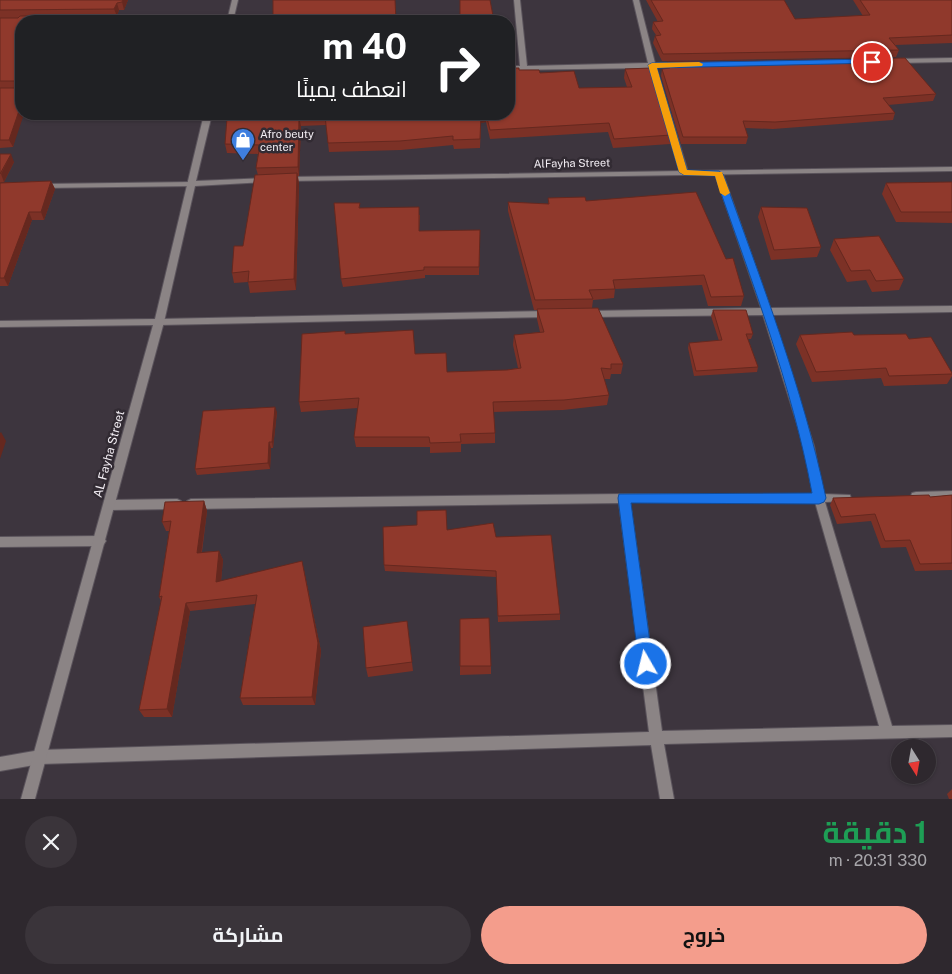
<!DOCTYPE html>
<html lang="ar">
<head>
<meta charset="utf-8">
<style>
  :root { --surface:#2e282e; --page:#3a343a; --text:#f1f3f6; --muted:#a7a6aa; --line:#49444a; --accent:#f49d8c }
  body { margin:0; font-family:"Public Sans",Cairo,sans-serif; background:var(--page); color:var(--text); direction:rtl; height:100vh; display:flex; flex-direction:column; font-size:19px; white-space:nowrap }
  * { box-sizing:border-box; margin:0 }
  p { font-size:16px; color:var(--muted) }
  .icon { flex:none; width:28px; height:28px; fill:none; stroke:currentColor; stroke-width:2; stroke-linecap:round; stroke-linejoin:round }
  .map { position:relative; height:799px; overflow:hidden; direction:ltr }
  .sheet { display:flex; flex-direction:column; background:var(--surface); flex:1 }
  .sheet>* { flex:none }
  .hud { position:absolute; left:15px; top:15px; width:500px; height:105px; border-radius:20px; box-shadow:0 1px 4px #0004,0 0 0 1px var(--line); direction:rtl; background:#202124; color:#fff; overflow:hidden }
  .needle { width:32px; rotate:169deg }
  .fabs { position:absolute; left:891px; top:739px; display:grid; gap:10px }
  .fabs a { display:grid; place-items:center; width:45px; height:45px; border-radius:50%; background:var(--surface); box-shadow:0 1px 4px #0004,0 0 0 1px var(--line); font-size:25px }
  .pin { position:absolute; display:grid; place-items:center; width:42px; height:42px; color:#fff; margin:-21px; border:2px solid #fff; border-radius:50%; box-shadow:0 1px 5px #0007 }
  .me { position:absolute; width:55px; margin:-28px; rotate:352deg; stroke-linejoin:round; filter:drop-shadow(0 0 4px #0008) }
  .turn { display:flex; align-items:center; gap:18px; height:105px; padding:0 25px; font-size:22px }
  .turn .icon { width:65px; height:65px; stroke-width:2.5 }
  .turn b { display:block; font-size:35px; line-height:42px }
  .round { display:grid; place-items:center; flex:none; width:52px; height:52px; border-radius:26px; background:var(--page) }
  .overview { display:flex; align-items:center; justify-content:space-between; height:85px; padding:0 25px }
  h1 { font-size:30px; font-weight:700; line-height:38px; color:#1e9e55 }
  .cta { display:flex; gap:10px; margin-top:auto; padding:10px 25px }
  .cta a { flex:1; height:58px; border-radius:30px; background:var(--accent); color:#111; font-size:20px; font-weight:700; line-height:58px; text-align:center }
  .cta a+a { background:var(--page); color:var(--text) }
  .map>svg:first-child { display:block }
</style>
</head>
<body>
<div class="map">
<svg width="952" height="799" viewBox="0 0 952 799">
  <rect width="100%" height="100%" fill="#3d353e"/>
  <g fill="none" stroke-linecap="round" stroke-linejoin="round">
    <!-- minor casing -->
    <g stroke="#5a535b" stroke-width="2">
      <path id="minor" d="M514,0H520L527,66L648,63L633,0H639L655,63H680L683,65L680,67H656L688,172L687,174H684L680,172L649,68L509,70V66H520Z
        M230,17L232,18V20H98L101,18Z
        M952,58V62L895,63L892,61L895,59Z
        M716,172H722L723,174L770,308L952,306V312L772,315L814,446L823,494L850,495L851,498L850,501L825,502L892,726L952,725V737L664,744L674,799H660L651,745L40,764L0,771V757L40,750L649,732L619,503L191,509L187,507L186,504L187,501L191,499L624,494H813L804,446L763,315L587,317L582,314L587,311L761,308L715,174ZM630,502H815L879,726L662,731Z
        M192,182L196,184L195,186L41,188L37,186L41,184Z
        M550,311L555,314L550,317L159,325L154,322L159,319Z
        M952,491V499L916,500L912,499L911,496L912,493L916,492Z
        M177,499L181,501L182,504L181,507L177,509L110,510L106,508L105,505L106,502L110,500Z
        M100,536L104,538L106,541L104,544L100,546L0,547V537Z"/>
    </g>
    <!-- tertiary casing -->
    <g stroke="#5a535b" stroke-width="2">
      <path id="tertiary" d="M232,0H238L233,21H227Z
        M204,114H212L196,181L266,178L270,180L266,182L195,186L164,322L35,799H21L153,325L0,327V321L155,319Z
        M952,167V171L286,181L282,179L286,177Z"/>
    </g>
    <!-- minor -->
    <use href="#minor" fill="#8b8485" fill-rule="evenodd"/>
    <!-- tertiary -->
    <use href="#tertiary" fill="#8b8485" fill-rule="evenodd"/>
  </g>
  <!-- wall -->
  <path fill="#7c3126" d="M0,0H128L124,10H119L117,16L21,21V114L13,147L0,148Z
    M646,0H784L795,19L863,16L853,0H952V43L895,45L899,50L896,57L662,61L653,43L655,36L656,35L652,29L653,22H658Z
    M509,49L510,55V62L512,68L519,70L540,73L579,88L627,87L624,78L625,69L671,135L670,144L613,148L608,132L490,139L486,122L481,123L480,148L454,149L453,145L401,150L329,152L326,125L301,126L299,176H298L299,184L296,290L250,293L248,282L234,283L232,273L243,246L258,175L256,168L258,154L227,153L225,144L228,114H509Z
    M667,62L936,94L933,101L888,105L895,113L893,120L773,129L745,128L748,137L746,144H681L661,76L662,69H666Z
    M0,154L14,162L4,182L0,183Z
    M51,181L55,189L44,220H32L8,286H0V183Z
    M952,182V223L896,222L882,194L886,183Z
    M548,198L586,201L726,259L744,296L741,306H708L702,285L615,289L614,298L593,300L592,308L623,364L621,374H611L610,379H604L609,395L607,405L563,410L493,412L495,433V443L461,444V452L430,453V447H356L354,437L358,408L301,412L299,402L345,331V334L415,354L447,372L507,370L518,368L513,345L514,335L540,332L537,319V310H534L508,211V202L548,204Z
    M360,203V208L420,215L419,231L480,230L479,275H425V278L343,287L341,279Z
    M761,207L821,247L817,257L771,260L758,217Z
    M834,239L904,279L899,290L872,292L866,280L847,282L830,250Z
    M713,310L753,334L751,339H748L758,367L757,372L694,376L688,348L689,343L719,341L711,316Z
    M800,335H854L909,339L952,373V376L947,384L884,386L881,378L812,382L796,344Z
    M277,412L273,448H271L270,469L197,475L195,469Z
    M952,495V570L915,571L906,547L881,548L871,521L837,524L830,505L833,498L930,497Z
    M204,501L207,511L202,552L219,551L223,560L221,581L304,570L321,651L315,705H243L240,698L255,604L190,611L172,717H144L139,710L161,601L159,597L169,531H166L162,522Z
    M447,530L496,537L560,614V620L498,622L496,577L385,571L384,565Z
    M407,621L413,671L368,677L366,668Z
    M460,666H491V674L460,675Z
    M952,789V799H949L947,794Z"/>
  <!-- shaded-wall -->
  <path fill="#65281f" d="M123,0H128L124,10L122,2Z
    M117,3L119,10L117,16L114,9Z
    M112,15L114,21H110Z
    M21,105V114H24L13,147L9,140Z
    M481,114H486V122L481,123Z
    M299,117L301,126L299,176L298,167Z
    M11,154L14,162L4,182L1,174Z
    M297,173L299,184L296,290L294,279Z
    M51,181L55,189L44,220L41,212Z
    M29,212L32,220L8,286L4,278Z
    M275,407L277,412L273,448L272,442Z
    M1,432L6,441L0,459V433Z
    M269,442L271,448L270,469L268,463Z
    M204,501L207,511L200,562L197,553Z
    M219,551L223,560L220,591L216,582Z
    M302,561L321,651L315,705L312,697Z
    M186,603L190,611L172,717L167,709Z"/>
  <!-- building -->
  <path fill="#90392c" stroke="#65281f" d="M0,0H123L122,2L117,3L114,9L0,10Z
    M273,0H395L396,21H273Z
    M460,0H490L494,21H448L447,19L460,18Z
    M651,0H784L795,19L870,15L860,0H952V35L889,38L899,50L663,54L655,36L661,35L653,22L663,21Z
    M112,15L110,21H21V105L9,140H0V88H18L20,86L18,81H0V18H18L20,16Z
    M905,58L936,94L883,98L895,113L775,122L743,121L748,137H683L662,69L670,68L667,62Z
    M509,62L511,63L512,68H519V70H539L540,73L574,71L579,88L632,87L625,69L651,68L671,135L614,139L609,123L490,130L486,114H509Z
    M228,114H483H481L480,139L453,140V136L400,141L328,143L325,116L299,117L298,167L256,168L260,145L225,144L227,118Z
    M0,154H11L0,174Z
    M297,173L294,279L248,282L249,271L232,273L234,246H243L255,175Z
    M51,181L41,212H29L4,278H0V183Z
    M952,182V212H901L886,183Z
    M696,192L726,259L733,258L744,296L711,297L704,275L613,280L615,289L589,290L593,299L535,300L508,202L549,204L548,198L585,197L586,201Z
    M334,203H360L359,208L419,207V231L480,230L479,267H424V270L341,279Z
    M761,207L807,208L821,247L774,250Z
    M879,236L904,279L876,281L870,270L851,271L834,239Z
    M598,308L623,364H611V369L601,368L609,395L564,400L493,402L495,433L460,434L461,442L430,443L429,437H354L359,398L299,402L302,334L345,331V334L413,330L415,354L446,353L447,372L507,370L521,368L514,335L544,332L537,309Z
    M713,310H746L753,334H746L758,367L696,371L689,343L722,340Z
    M852,332L854,335L906,334L909,339L931,337L952,373V374L889,376L886,368L816,372L800,335Z
    M275,407L272,442H269L268,463L195,469L203,411Z
    M929,495L930,497L952,495V563L920,564L910,540L885,541L875,514L841,517L833,498Z
    M204,501L197,553L219,551L216,582L302,561L318,643L312,697L240,698L257,595L186,603L167,709L139,710L162,596L159,597L171,521L162,522L165,502Z
    M446,510L447,530L493,523L496,537L551,535L560,614L498,616L496,571L384,565L383,527L417,525V511Z
    M489,618L491,666H460V619Z
    M407,621L412,662L366,668L363,627Z"/>
  <!-- route -->
  <path fill="#1a73e8" stroke="#114b97" d="M872,59L875,60V63L657,68L687,170L719,171L723,174C761,281 803,388 826,498L824,502L819,504L631,503L653,664L651,669L646,671L641,669L639,664L618,498L619,494L812,493C792,385 751,280 715,176L684,175L679,172L648,65L652,63Z"/>
  <!-- slow -->
  <path fill="#f59e0b" d="M699,62L703,64L702,66L657,68L687,170L722,172L730,193L725,196L720,193L715,176L684,175L679,172L648,65L652,63Z"/>
  <!-- icons -->
  <defs>
    <g id="shop-pin" transform="scale(1.25)"><path d="M0 17L-7.5 6A9.5 9.5 0 1 1 7.5 6Z" fill="#3f7fe0" stroke="#322b33"/><path d="M-5-2.5h2.3a2.7 3.5 0 0 1 5.4 0H5L5.5 6h-11ZM-1.5-2.5h3a1.5 2.3 0 0 0-3 0Z" fill="#fff"/></g>
  </defs>
  <g fill-rule="evenodd">
    <use href="#shop-pin" x="243" y="140"/>
  </g>
  <g text-anchor="middle" dominant-baseline="central" stroke-width="5" stroke-linejoin="round" paint-order="stroke">
    <!-- far-poi labels -->
    <g font-size="11" fill="#f4eff5" stroke="#322b33" text-anchor="start">
      <text x="260" y="134">Afro beuty<tspan x="260" dy="13">center</tspan></text>
    </g>
    <!-- far-street labels -->
    <g font-size="11" fill="#f4eff5" stroke="#322b33">
      <text transform="translate(572 163) rotate(-1)">AlFayha Street</text>
    </g>
    <!-- street labels -->
    <g font-size="12" fill="#f4eff5" stroke="#322b33">
      <text transform="translate(109 454) rotate(-75)">AL Fayha Street</text>
    </g>
  </g>
</svg>
<div class="fabs">
<a><svg class="needle" viewBox="-14 -14 28 28"><path d="M0-13l5 13h-10z" fill="#e53935"/><path d="M0 13l5-13h-10z" fill="#a7a6aa"/></svg></a>
</div>
<div class="pin" style="left:872px;top:62px;background:#d93025"><svg class="icon" aria-label="arrive" viewBox="0 0 24 24"><path d="M6 21V4h12l-3 4 3 4H6"/></svg></div>
<svg class="me" style="left:646px;top:664px" viewBox="-20 -20 40 40"><circle r="17" fill="#1a73e8" stroke="#fff" stroke-width="3"/><path d="M0-11L8 9 0 5-8 9z" fill="#fff"/></svg>
<div class="hud">
<div class="turn"><svg class="icon" aria-label="right" viewBox="0 0 24 24"><path d="M7 20v-9h11M14 6l5 5-5 5"/></svg><div><b>40 m</b>انعطف يمينًا</div></div>
</div>
</div>
<section class="sheet">
<div class="overview"><div><h1>1 دقيقة</h1><p>330 m · 20:31</p></div><a class="round"><svg class="icon" aria-label="close" viewBox="0 0 24 24"><path d="M6 6l12 12M18 6L6 18"/></svg></a></div>
<div class="cta"><a>خروج</a><a>مشاركة</a></div>
</section>
</body>
</html>
